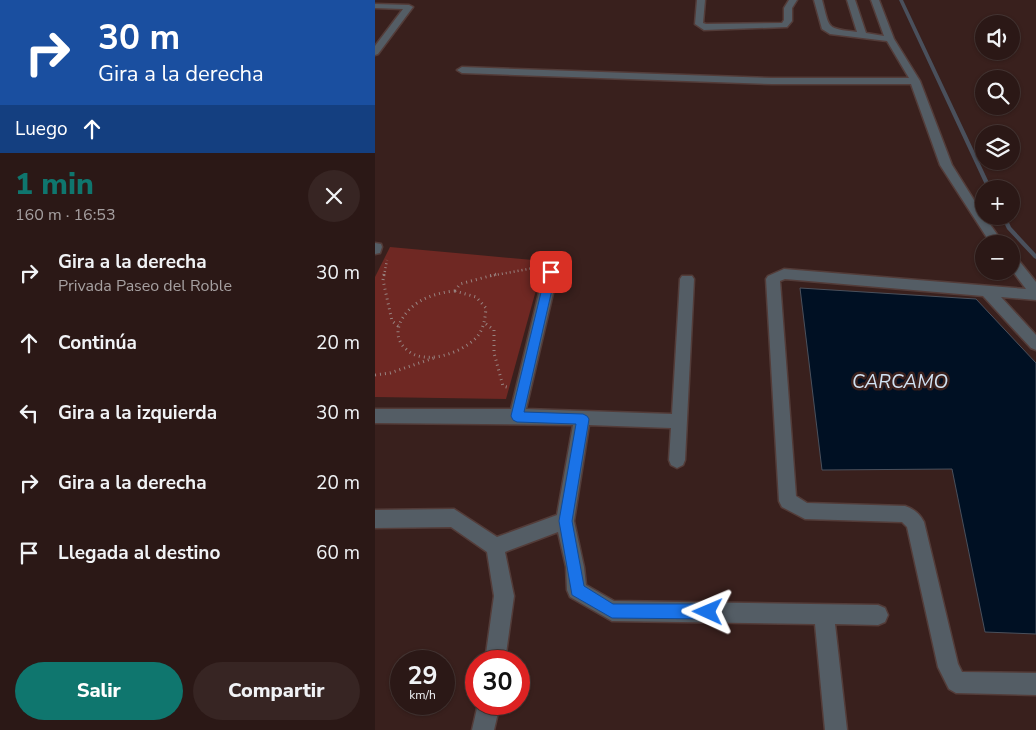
<!DOCTYPE html>
<html lang="es">
<head>
<meta charset="utf-8">
<style>
  :root { --surface:#2b1816; --page:#372523; --text:#f1f3f6; --muted:#a6a0a1; --line:#473735; --accent:#0f766e }
  body { margin:0; font-family:"Nunito Sans",sans-serif; background:var(--page); color:var(--text); height:100vh; display:flex; flex-direction:column; font-size:19px; white-space:nowrap }
  * { box-sizing:border-box; margin:0 }
  p { font-size:16px; color:var(--muted) }
  .icon { flex:none; width:28px; height:28px; fill:none; stroke:currentColor; stroke-width:2; stroke-linecap:round; stroke-linejoin:round }
  .map { position:relative; flex:1; overflow:hidden }
  .drawer { display:flex; flex-direction:column; background:var(--surface); width:375px }
  .drawer>* { flex:none }
  .guide { background:#1a4fa0; color:#fff; overflow:hidden }
  .buttons { position:absolute; left:600px; top:15px; display:grid; gap:10px }
  .buttons a { display:grid; place-items:center; width:45px; height:45px; border-radius:50%; background:var(--surface); box-shadow:0 1px 4px #0004,0 0 0 1px var(--line); font-size:25px }
  .speed { position:absolute; left:15px; top:650px; display:flex; gap:10px; font-size:25px; font-weight:700; text-align:center }
  .speed>* { display:grid; place-content:center; width:65px; height:65px; border-radius:50%; background:var(--surface); box-shadow:0 1px 4px #0004,0 0 0 1px var(--line); line-height:1 }
  .speed small { font-size:12px; font-weight:400 }
  .speed .limit { border:8px solid #d22; background:#fff; color:#111 }
  .pin { position:absolute; display:grid; place-items:center; width:42px; height:42px; color:#fff; margin:-21px; border-radius:10px; box-shadow:0 2px 8px #0006 }
  .me { position:absolute; width:55px; margin:-28px; rotate:271deg; stroke-linejoin:round; filter:drop-shadow(0 0 4px #0008) }
  .turn { display:flex; align-items:center; gap:18px; height:105px; padding:0 15px; font-size:22px }
  .turn .icon { width:65px; height:65px; stroke-width:2.5 }
  .turn b { display:block; font-size:35px; line-height:42px }
  .then { display:flex; align-items:center; height:48px; padding:0 15px; background:#0003; gap:10px; font-size:19px }
  .round { display:grid; place-items:center; flex:none; width:52px; height:52px; border-radius:26px; background:var(--page) }
  .overview { display:flex; align-items:center; justify-content:space-between; height:85px; padding:0 15px }
  h1 { font-size:30px; font-weight:800; line-height:38px; color:var(--accent) }
  .primary-button { display:flex; gap:10px; margin-top:auto; padding:10px 15px }
  .primary-button a { flex:1; height:58px; border-radius:30px; background:var(--accent); color:#fff; font-size:20px; font-weight:800; line-height:58px; text-align:center }
  .primary-button a+a { background:var(--page); color:var(--text) }
  ul { padding:0; list-style:none }
  li { display:flex; align-items:center; gap:15px; height:70px; padding:0 15px }
  li div { flex:1 }
  li b { display:block; font-size:19px }
  li em { font-style:normal }
  main { display:flex; flex:1; min-height:0 }
  .map>svg:first-child { display:block }
</style>
</head>
<body>
<main>
<section class="drawer">
<div class="guide">
<div class="turn"><svg class="icon" aria-label="right" viewBox="0 0 24 24"><path d="M7 20v-9h11M14 6l5 5-5 5"/></svg><div><b>30 m</b>Gira a la derecha</div></div>
<div class="then">Luego<svg class="icon" aria-label="ahead" viewBox="0 0 24 24"><path d="M12 20V5M6 11l6-6 6 6"/></svg></div>
</div>
<div class="overview"><div><h1>1 min</h1><p>160 m · 16:53</p></div><a class="round"><svg class="icon" aria-label="close" viewBox="0 0 24 24"><path d="M6 6l12 12M18 6L6 18"/></svg></a></div>
<ul>
<li><svg class="icon" aria-label="right" viewBox="0 0 24 24"><path d="M7 20v-9h11M14 6l5 5-5 5"/></svg><div><b>Gira a la derecha</b><p>Privada Paseo del Roble</p></div><em>30 m</em></li>
<li><svg class="icon" aria-label="ahead" viewBox="0 0 24 24"><path d="M12 20V5M6 11l6-6 6 6"/></svg><div><b>Continúa</b></div><em>20 m</em></li>
<li><svg class="icon" aria-label="left" viewBox="0 0 24 24"><path d="M17 20v-9H6M10 6l-5 5 5 5"/></svg><div><b>Gira a la izquierda</b></div><em>30 m</em></li>
<li><svg class="icon" aria-label="right" viewBox="0 0 24 24"><path d="M7 20v-9h11M14 6l5 5-5 5"/></svg><div><b>Gira a la derecha</b></div><em>20 m</em></li>
<li><svg class="icon" aria-label="arrive" viewBox="0 0 24 24"><path d="M6 21V4h12l-3 4 3 4H6"/></svg><div><b>Llegada al destino</b></div><em>60 m</em></li>
</ul>
<div class="primary-button"><a>Salir</a><a>Compartir</a></div>
</section>
<div class="map">
<svg width="661" height="730" viewBox="0 0 661 730">
  <rect width="100%" height="100%" fill="#39201d"/>
  <!-- green -->
  <path fill="#6f2823" d="M15,247L169,261L131,399L0,397V277Z"/>
  <!-- water -->
  <path fill="#001023" stroke="#4a505c" d="M425,288L601,299L661,363V634L610,632L577,469L447,470Z"/>
  <g fill="none" stroke-linecap="round" stroke-linejoin="round">
    <!-- stream -->
    <path fill="#4a505c" fill-rule="evenodd" d="M524,0H528L617,189H612Z
      M626,216H631L636,227L661,254V259L659,258L632,229Z"/>
    <!-- minor casing -->
    <g stroke="#533c39" stroke-width="3">
      <path id="minor" d="M322,0H330L328,23L331,24L407,23L409,20V8L414,0H422L417,8V21L412,27L329,30L320,24Z
        M439,0H447C455,30 451,28 482,32L472,0H480L491,33L509,36L496,0H504L519,39L545,81L577,165L609,216L629,244H616L565,165L536,84H397L87,73L82,70L87,67L397,78H534L512,41L455,34L447,29Z
        M0,4L34,5L38,7L3,54L0,55V46L28,9L0,8Z
        M0,243L6,244L7,247L5,253L0,254Z
        M636,256L641,257L661,282V300L626,297L661,335V350L656,348L608,296L410,279L405,281L421,496L432,503L530,506C539,509 545,514 549,522L583,664L587,672L661,673V695L581,693L574,689L563,667L532,527L527,522L430,519L407,507L404,501L391,279L393,276L409,269L651,289L636,269Z
        M176,267L181,269L183,272L151,409L297,414L305,279L307,276H317L319,279L310,460L308,465L302,468L296,465L294,460L296,428L214,425L199,521L209,567L211,585L239,601L503,605L510,608L513,615L510,622L503,625L460,624L472,730H450L440,624L237,621L195,597L192,590L191,567L183,532L130,552L139,596L130,661H110L119,596L112,552L76,527L0,528V510L79,509L122,537L182,515L198,425L0,423V409H136L169,272L171,269Z
        M103,704H125L119,730H97Z"/>
    </g>
    <!-- path-far1 -->
    <path stroke="#988380" stroke-width="2.5" stroke-dasharray="1 3" stroke-linecap="butt" d="M9,276L12,260
      M115,276L159,268"/>
    <!-- path -->
    <path stroke="#988380" stroke-width="3" stroke-dasharray="1 4" stroke-linecap="butt" d="M9,274L8,280L17,321L23,326
      M80,291L101,297L111,308C110,319 109,328 102,337C87,353 50,366 32,350C12,333 29,310 47,300C57,295 68,292 80,291Z
      M80,291L85,284L122,274
      M111,324L119,330V353L128,386L132,387
      M0,375L15,373L59,358"/>
    <!-- minor -->
    <use href="#minor" fill="#545d65" fill-rule="evenodd"/>
  </g>
  <!-- route -->
  <path fill="#1a73e8" stroke="#114b97" d="M176,269L181,272L149,412L208,414L212,416L214,419L197,521L209,586L238,604H333L339,607L341,612L339,617L333,619L237,618L197,595L184,521L201,424L142,422L138,420L136,416L171,272Z"/>
  <g text-anchor="middle" dominant-baseline="central" stroke-width="5" stroke-linejoin="round" paint-order="stroke">
    <!-- water labels -->
    <g font-size="19" font-style="italic" fill="#d1e3f4" stroke="#39201d">
      <text x="525" y="382">CARCAMO</text>
    </g>
  </g>
</svg>
<div class="buttons">
<a><svg class="icon" aria-label="sound" viewBox="0 0 24 24"><path d="M4 9h4l5-4v14l-5-4H4zM17 9q2 3 0 6"/></svg></a>
<a><svg class="icon" aria-label="search" viewBox="0 0 24 24"><circle cx="10" cy="10" r="6"/><path d="M15 15l6 6"/></svg></a>
<a><svg class="icon" aria-label="layers" viewBox="0 0 24 24"><path d="M12 4l9 5-9 5-9-5zM3 14l9 5 9-5"/></svg></a>
<a>+</a>
<a>−</a>
</div>
<div class="speed"><div>29<small>km/h</small></div><div class="limit">30</div></div>
<div class="pin" style="left:176px;top:272px;background:#d93025"><svg class="icon" aria-label="arrive" viewBox="0 0 24 24"><path d="M6 21V4h12l-3 4 3 4H6"/></svg></div>
<svg class="me" style="left:333px;top:612px" viewBox="-20 -20 40 40"><path d="M0-17L14 15 0 8-14 15z" fill="#1a73e8" stroke="#fff" stroke-width="4"/></svg>
</div>
</main>
</body>
</html>
